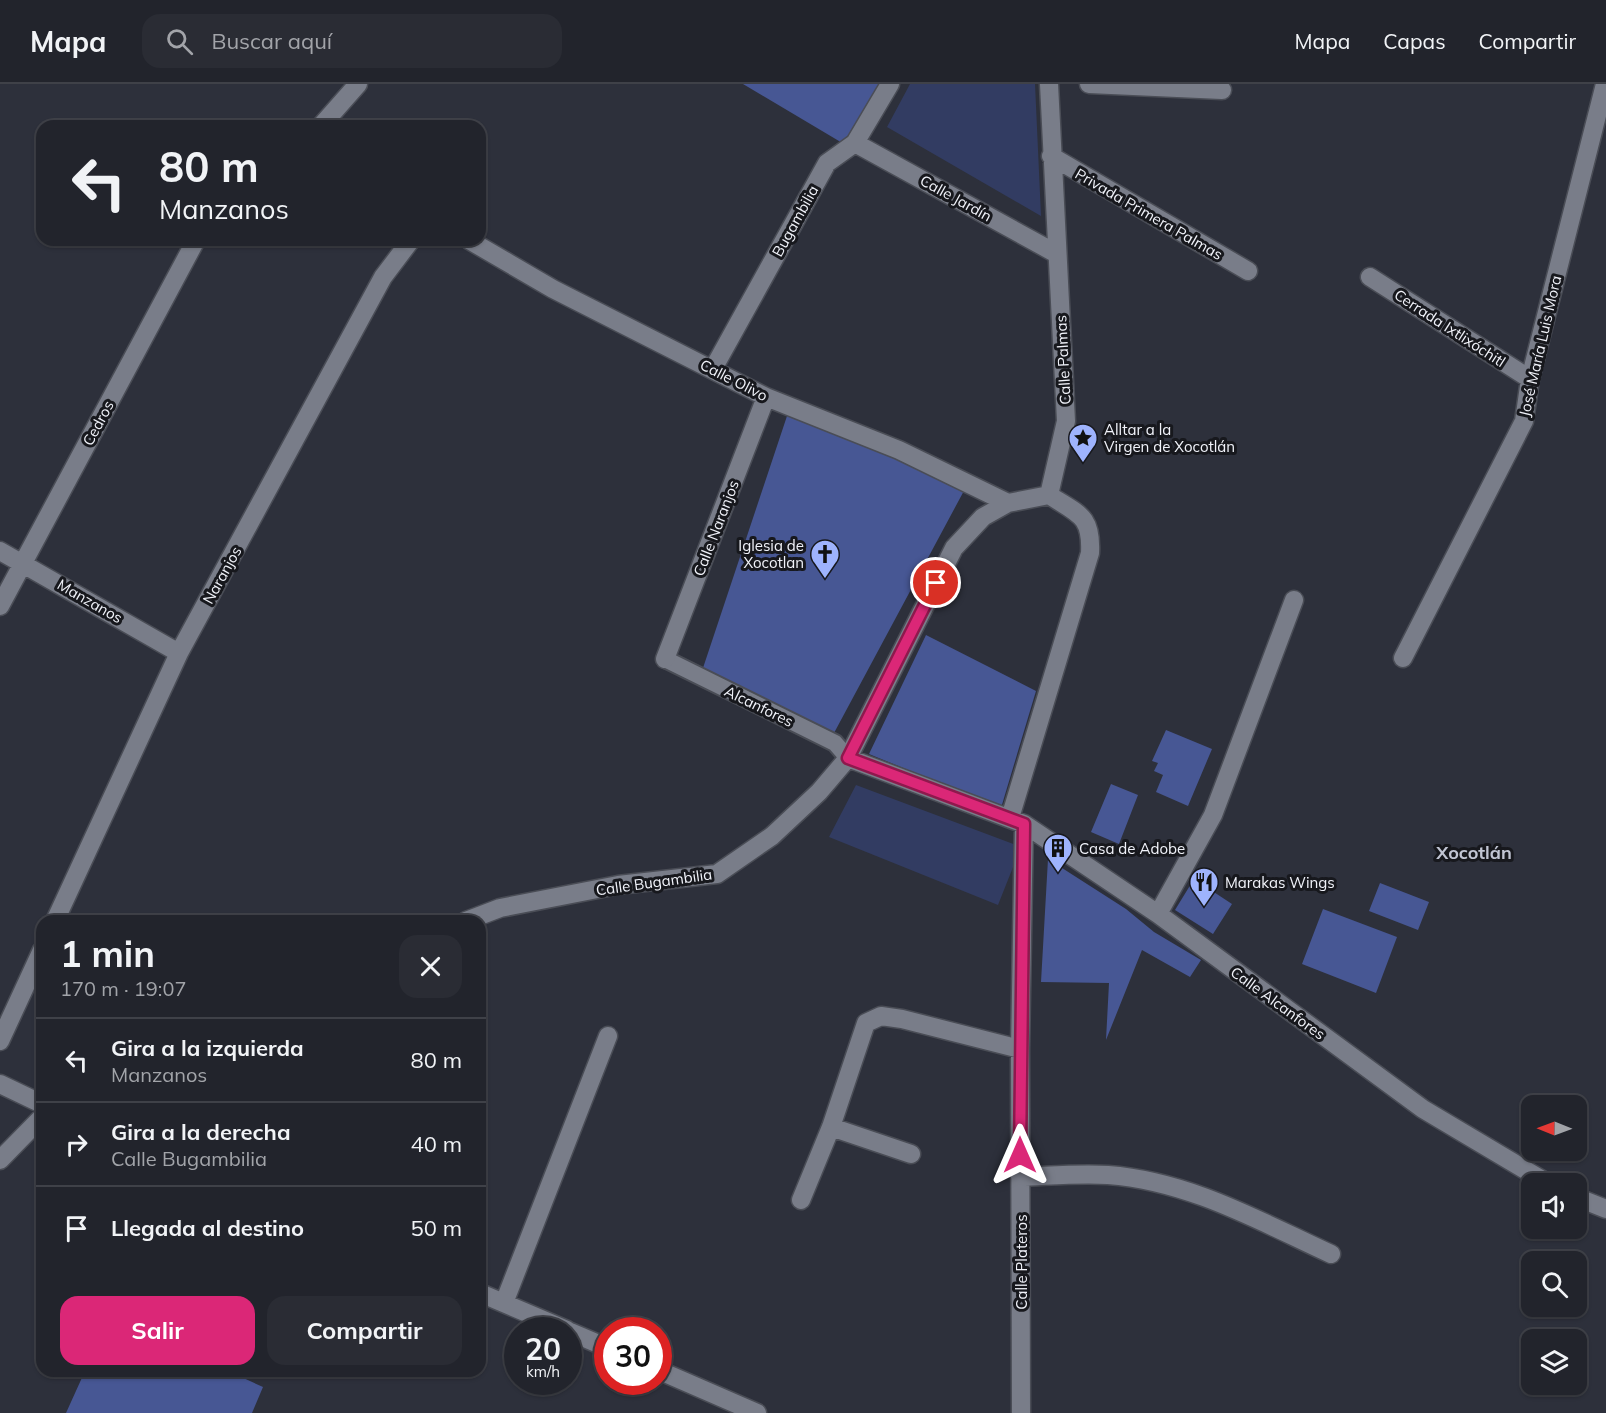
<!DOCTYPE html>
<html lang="es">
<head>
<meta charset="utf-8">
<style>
  :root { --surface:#22242c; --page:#2a2c34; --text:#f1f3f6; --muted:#a2a4a9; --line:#3f4148; --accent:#db2777 }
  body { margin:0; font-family:Mulish,sans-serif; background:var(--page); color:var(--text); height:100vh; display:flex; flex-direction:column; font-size:22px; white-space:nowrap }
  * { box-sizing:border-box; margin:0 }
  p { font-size:20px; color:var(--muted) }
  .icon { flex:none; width:33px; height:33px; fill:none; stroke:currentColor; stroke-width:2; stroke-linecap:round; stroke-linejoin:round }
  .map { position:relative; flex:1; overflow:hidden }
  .details { position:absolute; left:36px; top:831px; width:450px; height:462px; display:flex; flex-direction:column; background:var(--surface); border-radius:18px; box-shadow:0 2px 4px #0004,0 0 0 2px var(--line) }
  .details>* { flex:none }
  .hud { position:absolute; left:36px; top:36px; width:450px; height:126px; border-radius:18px; box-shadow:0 2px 4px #0004,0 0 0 2px var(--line); background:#22242c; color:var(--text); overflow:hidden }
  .needle { width:39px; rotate:271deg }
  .tools { position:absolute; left:1521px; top:1011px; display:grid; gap:12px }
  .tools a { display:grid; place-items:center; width:66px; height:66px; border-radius:12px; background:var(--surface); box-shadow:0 2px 4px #0004,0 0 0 2px var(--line); font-size:30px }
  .speed { position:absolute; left:504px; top:1233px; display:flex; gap:12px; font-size:30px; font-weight:700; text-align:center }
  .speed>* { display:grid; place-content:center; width:78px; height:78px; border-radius:50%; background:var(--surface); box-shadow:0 2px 4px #0004,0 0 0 2px var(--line); line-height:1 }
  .speed small { font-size:15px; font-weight:400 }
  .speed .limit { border:9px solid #d22; background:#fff; color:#111 }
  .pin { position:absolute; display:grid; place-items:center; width:51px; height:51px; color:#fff; margin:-26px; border:3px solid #fff; border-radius:50%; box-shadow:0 2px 6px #0007 }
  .me { position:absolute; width:66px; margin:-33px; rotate:0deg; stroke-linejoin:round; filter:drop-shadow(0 0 4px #0008) }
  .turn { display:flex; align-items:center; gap:21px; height:126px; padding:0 24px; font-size:27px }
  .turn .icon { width:78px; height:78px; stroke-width:2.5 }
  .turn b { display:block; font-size:42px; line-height:51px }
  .round { display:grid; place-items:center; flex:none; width:63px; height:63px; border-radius:18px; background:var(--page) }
  .overview { display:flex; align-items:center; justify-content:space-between; height:102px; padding:0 24px }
  h1 { font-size:36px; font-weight:700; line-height:45px }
  .button { display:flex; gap:12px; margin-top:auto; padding:12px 24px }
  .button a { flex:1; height:69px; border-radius:18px; background:var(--accent); color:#fff; font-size:24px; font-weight:700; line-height:69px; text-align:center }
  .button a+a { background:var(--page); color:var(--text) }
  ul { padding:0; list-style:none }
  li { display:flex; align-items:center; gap:18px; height:84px; padding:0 24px; border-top:2px solid var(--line) }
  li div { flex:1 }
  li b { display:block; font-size:22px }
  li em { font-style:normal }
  header { display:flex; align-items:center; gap:36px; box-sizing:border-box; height:84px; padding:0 30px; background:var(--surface); border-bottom:2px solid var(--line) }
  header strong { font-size:28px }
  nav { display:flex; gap:33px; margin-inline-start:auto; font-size:21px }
  .search { width:420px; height:54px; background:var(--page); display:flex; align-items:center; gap:15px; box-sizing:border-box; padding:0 21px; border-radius:18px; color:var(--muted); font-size:22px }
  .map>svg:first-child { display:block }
</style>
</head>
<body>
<header>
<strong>Mapa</strong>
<div class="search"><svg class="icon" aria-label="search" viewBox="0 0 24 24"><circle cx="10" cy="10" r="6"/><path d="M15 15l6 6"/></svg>Buscar aquí</div>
<nav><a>Mapa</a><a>Capas</a><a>Compartir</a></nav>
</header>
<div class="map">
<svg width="1606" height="1329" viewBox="0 0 1606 1329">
  <rect width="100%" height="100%" fill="#2d303b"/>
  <!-- green -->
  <path fill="#323c62" d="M910,0H1035L1041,132L887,43Z
    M856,701L1021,763L998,821L829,753Z"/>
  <!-- building -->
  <path fill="#475794" d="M743,0H879L844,60Z
    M788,329L966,403L834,649L702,587Z
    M926,551L1036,607L1001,724L869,670Z
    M1166,646L1212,665L1188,722L1156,708L1163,691L1154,687L1158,679L1152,677Z
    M1111,700L1138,711L1119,760L1091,748Z
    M1048,775L1126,825L1154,848L1201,876L1190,893L1142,866L1106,956L1109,899L1041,898Z
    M1194,795L1232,820L1213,850L1175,826Z
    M1380,799L1429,818L1418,846L1369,827Z
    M1323,825L1397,853L1376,909L1302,880Z
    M85,1287H228L263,1303L252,1329H66Z"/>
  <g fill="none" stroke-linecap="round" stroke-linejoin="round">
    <!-- pedestrian casing -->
    <g stroke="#4a4d56" stroke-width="20">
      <path id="pedestrian" d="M665,575L835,659L848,674"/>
    </g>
    <!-- minor casing -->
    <g stroke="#4a4d56" stroke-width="21">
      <path id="minor" d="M1089,0L1222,6
        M321,42L358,0
        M855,59L1057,170
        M1051,72L1248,187
        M469,156L553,205L766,313L899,366L1008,419
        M1370,193L1530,295
        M713,285L827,79L855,59L890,0
        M1049,411L1066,337L1049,0
        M0,467L179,569
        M0,522L196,156
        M1403,574L1524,337L1530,295L1605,0
        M665,575L766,313
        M848,674L1024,740L1158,830L1423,1025L1549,1100
        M1010,734L1090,469C1092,431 1078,430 1049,411
        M1158,830L1213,731L1294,516
        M55,837L179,569L383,193L411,156
        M466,837L500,824L618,801L717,790L772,752L819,708L848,674L954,464L983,433L1008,419L1049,411
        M0,957L42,866
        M0,1000L42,1020
        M831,1043L911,1070
        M0,1076L42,1033
        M1020,1093C1049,1092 1079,1089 1108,1091C1189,1097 1259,1137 1331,1170
        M1576,1113L1606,1125
        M801,1116L831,1043L866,939L881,932L902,935L1020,965
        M480,1209L567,1246
        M504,1219L608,952
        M568,1247L608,1264
        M658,1286L757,1329
        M1021,1329L1020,965L1024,740"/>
    </g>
    <!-- pedestrian -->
    <use href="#pedestrian" stroke="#797d89" stroke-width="16"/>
    <!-- minor -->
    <use href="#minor" stroke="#797d89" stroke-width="18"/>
  </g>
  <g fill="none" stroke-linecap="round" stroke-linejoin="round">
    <!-- route casing -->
    <g stroke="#8e194d" stroke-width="15">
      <path id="route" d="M936,499L848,674L1024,740L1020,1071"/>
    </g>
    <!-- route -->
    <use href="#route" stroke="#db2777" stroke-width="10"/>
  </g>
  <!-- icons -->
  <defs>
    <g id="sight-pin" transform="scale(1.5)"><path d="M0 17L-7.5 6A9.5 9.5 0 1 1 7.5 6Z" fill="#9eb3fd" stroke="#17181d"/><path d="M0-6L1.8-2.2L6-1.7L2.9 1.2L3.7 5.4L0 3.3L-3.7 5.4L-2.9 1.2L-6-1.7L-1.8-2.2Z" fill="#111"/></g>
    <g id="church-pin" transform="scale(1.5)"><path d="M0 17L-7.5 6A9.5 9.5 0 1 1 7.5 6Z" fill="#9eb3fd" stroke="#17181d"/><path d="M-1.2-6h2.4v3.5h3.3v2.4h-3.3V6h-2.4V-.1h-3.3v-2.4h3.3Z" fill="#111"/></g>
    <g id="building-pin" transform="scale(1.5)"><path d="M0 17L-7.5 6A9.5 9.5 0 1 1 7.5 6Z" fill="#9eb3fd" stroke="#17181d"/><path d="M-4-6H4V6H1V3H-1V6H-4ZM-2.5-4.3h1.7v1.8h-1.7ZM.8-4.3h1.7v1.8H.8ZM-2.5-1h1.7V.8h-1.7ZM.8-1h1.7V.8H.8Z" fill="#111"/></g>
    <g id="restaurant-pin" transform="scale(1.5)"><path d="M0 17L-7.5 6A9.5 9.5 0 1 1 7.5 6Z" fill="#9eb3fd" stroke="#17181d"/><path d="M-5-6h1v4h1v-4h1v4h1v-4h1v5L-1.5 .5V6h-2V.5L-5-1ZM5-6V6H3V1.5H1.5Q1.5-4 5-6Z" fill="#111"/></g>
  </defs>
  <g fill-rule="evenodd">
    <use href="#sight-pin" x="1083" y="354"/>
    <use href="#church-pin" x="825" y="470"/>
    <use href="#building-pin" x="1058" y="764"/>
    <use href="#restaurant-pin" x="1204" y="798"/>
  </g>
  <g text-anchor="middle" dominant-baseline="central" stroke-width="6" stroke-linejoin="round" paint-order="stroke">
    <!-- street labels -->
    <g font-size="15" fill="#f1f3fa" stroke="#17181d">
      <text transform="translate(956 114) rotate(29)">Calle Jardín</text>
      <text transform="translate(1149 130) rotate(30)">Privada Primera Palmas</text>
      <text transform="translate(795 137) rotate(-61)">Bugambilia</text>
      <text transform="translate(1450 244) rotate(33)">Cerrada Ixtlixóchitl</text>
      <text transform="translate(1540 262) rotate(-77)">José María Luis Mora</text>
      <text transform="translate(1063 276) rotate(-93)">Calle Palmas</text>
      <text transform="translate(734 296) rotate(27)">Calle Olivo</text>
      <text transform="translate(98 339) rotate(-62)">Cedros</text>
      <text transform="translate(716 444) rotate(-69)">Calle Naranjos</text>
      <text transform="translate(222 491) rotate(-61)">Naranjos</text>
      <text transform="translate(90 517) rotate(30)">Manzanos</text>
      <text transform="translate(759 622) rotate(26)">Alcanfores</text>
      <text transform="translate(654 798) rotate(-8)">Calle Bugambilia</text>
      <text transform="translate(1278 919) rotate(36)">Calle Alcanfores</text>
      <text transform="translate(1021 1178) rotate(-90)">Calle Plateros</text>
    </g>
    <!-- poi labels -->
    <g font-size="15" fill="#f1f3fa" stroke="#17181d" text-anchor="start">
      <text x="1104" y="345">Alltar a la<tspan x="1104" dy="17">Virgen de Xocotlán</tspan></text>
      <text x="804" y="461" text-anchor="end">Iglesia de<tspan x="804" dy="17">Xocotlan</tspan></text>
      <text x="1079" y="764">Casa de Adobe</text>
      <text x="1225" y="798">Marakas Wings</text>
    </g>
    <!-- quarter labels -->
    <g font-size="18" font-weight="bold" fill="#c1c5d3" stroke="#17181d">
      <text x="1474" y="768">Xocotlán</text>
    </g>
  </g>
</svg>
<div class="tools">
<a><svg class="needle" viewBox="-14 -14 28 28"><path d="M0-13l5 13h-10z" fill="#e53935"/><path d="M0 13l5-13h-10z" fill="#a2a4a9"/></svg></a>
<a><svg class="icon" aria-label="sound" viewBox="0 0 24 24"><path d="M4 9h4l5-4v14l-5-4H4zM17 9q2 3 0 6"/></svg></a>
<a><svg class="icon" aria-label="search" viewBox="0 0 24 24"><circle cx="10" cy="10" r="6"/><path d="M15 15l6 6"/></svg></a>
<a><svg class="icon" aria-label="layers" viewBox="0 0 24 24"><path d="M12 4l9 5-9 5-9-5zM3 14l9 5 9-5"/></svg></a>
</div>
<div class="speed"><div>20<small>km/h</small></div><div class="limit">30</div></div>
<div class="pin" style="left:936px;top:499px;background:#d93025"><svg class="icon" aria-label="arrive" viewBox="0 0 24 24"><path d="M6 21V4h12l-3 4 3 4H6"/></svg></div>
<svg class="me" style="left:1020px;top:1071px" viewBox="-20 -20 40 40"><path d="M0-17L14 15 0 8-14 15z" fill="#db2777" stroke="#fff" stroke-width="4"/></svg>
<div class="hud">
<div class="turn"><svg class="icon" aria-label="left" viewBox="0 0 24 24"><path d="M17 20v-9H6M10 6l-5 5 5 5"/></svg><div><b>80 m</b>Manzanos</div></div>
</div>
<section class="details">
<div class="overview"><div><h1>1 min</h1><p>170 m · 19:07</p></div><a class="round"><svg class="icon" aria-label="close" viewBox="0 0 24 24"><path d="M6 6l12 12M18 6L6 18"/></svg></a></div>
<ul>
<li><svg class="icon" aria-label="left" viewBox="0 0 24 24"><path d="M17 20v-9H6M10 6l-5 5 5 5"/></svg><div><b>Gira a la izquierda</b><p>Manzanos</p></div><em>80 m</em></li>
<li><svg class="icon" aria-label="right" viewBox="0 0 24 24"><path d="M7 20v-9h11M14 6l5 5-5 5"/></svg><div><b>Gira a la derecha</b><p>Calle Bugambilia</p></div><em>40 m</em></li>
<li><svg class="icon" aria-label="arrive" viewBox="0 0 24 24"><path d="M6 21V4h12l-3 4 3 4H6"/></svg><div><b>Llegada al destino</b></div><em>50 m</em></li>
</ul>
<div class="button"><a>Salir</a><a>Compartir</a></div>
</section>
</div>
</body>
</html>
